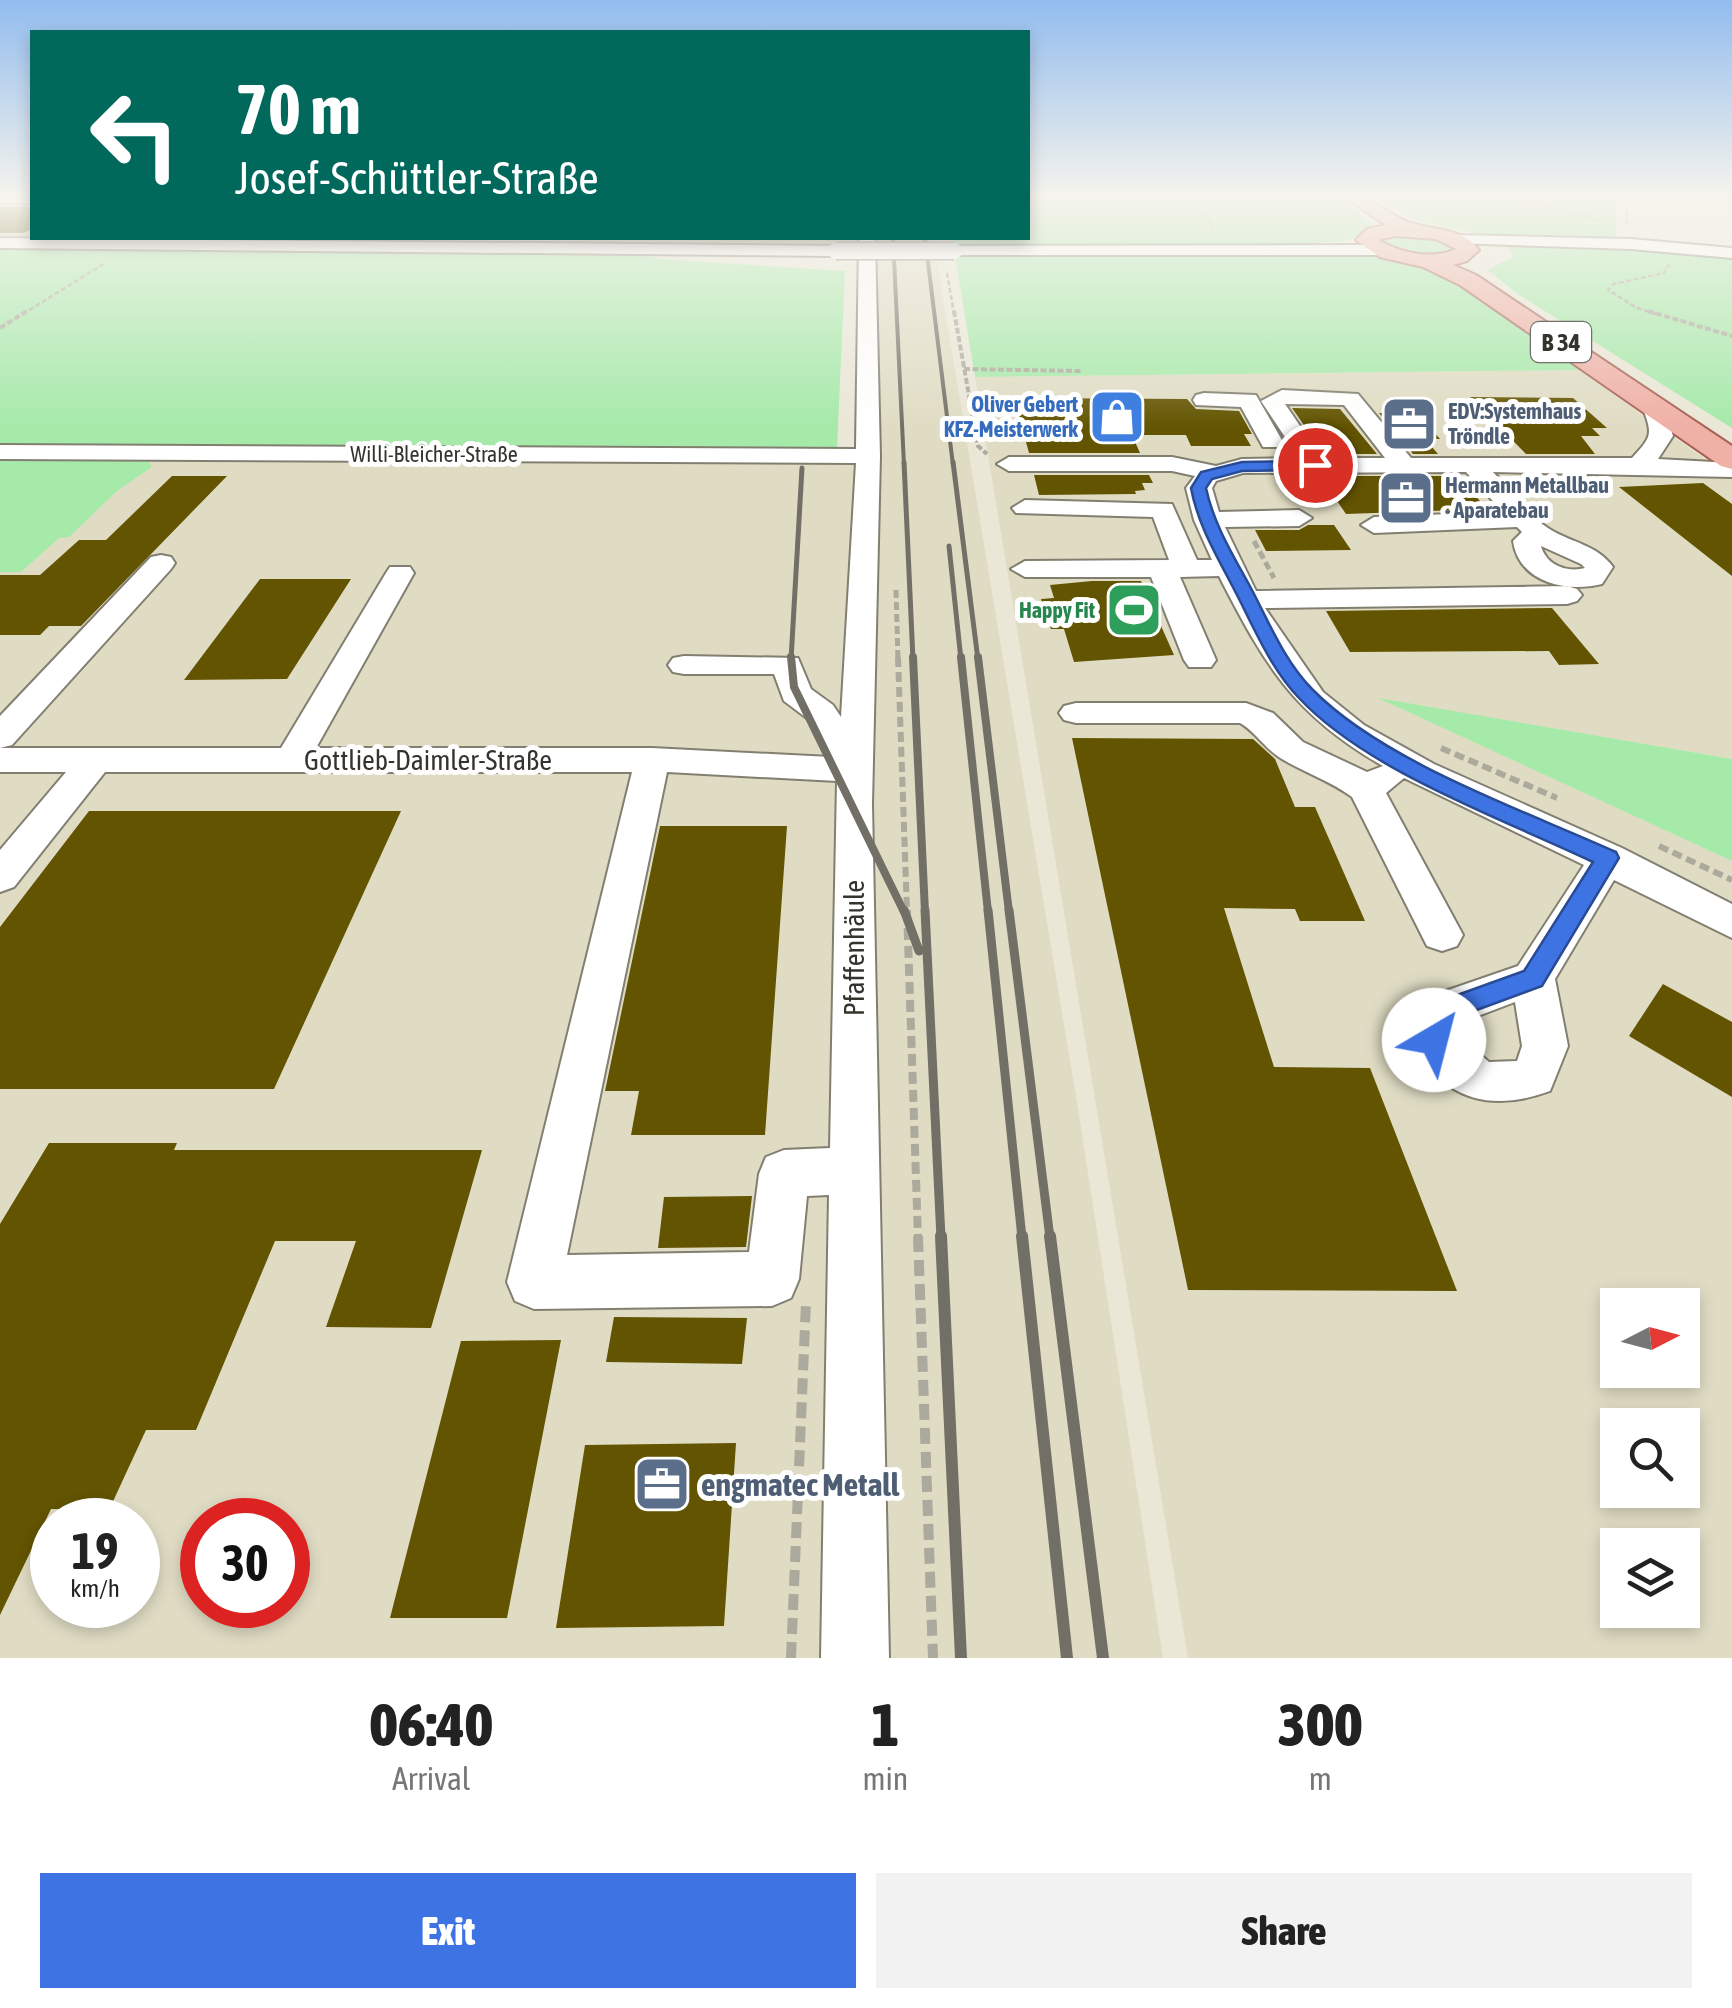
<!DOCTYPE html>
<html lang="en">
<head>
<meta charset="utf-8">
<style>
  :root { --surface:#fff; --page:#f2f2f2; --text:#222; --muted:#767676; --accent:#3e73e3 }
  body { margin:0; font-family:"Asap Condensed",sans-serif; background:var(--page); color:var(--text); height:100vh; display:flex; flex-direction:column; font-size:38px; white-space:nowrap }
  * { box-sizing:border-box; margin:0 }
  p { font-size:32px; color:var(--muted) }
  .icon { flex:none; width:55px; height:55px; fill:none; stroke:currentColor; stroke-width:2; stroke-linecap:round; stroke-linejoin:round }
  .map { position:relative; height:1658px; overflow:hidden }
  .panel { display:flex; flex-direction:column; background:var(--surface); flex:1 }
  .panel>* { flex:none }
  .top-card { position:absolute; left:30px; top:30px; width:1000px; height:210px; border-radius:0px; box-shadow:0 5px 15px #0003; background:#00695c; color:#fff; overflow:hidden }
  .needle { width:65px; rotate:84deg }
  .tools { position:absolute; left:1600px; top:1288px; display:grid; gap:20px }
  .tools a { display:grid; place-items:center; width:100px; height:100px; border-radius:0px; background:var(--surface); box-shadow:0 5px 15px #0003; font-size:50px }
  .speed { position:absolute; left:30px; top:1498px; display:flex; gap:20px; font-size:50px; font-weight:700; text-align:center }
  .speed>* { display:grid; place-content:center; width:130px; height:130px; border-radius:50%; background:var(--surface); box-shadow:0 5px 15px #0003; line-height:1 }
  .speed small { font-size:25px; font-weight:400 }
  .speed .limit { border:15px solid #d22; background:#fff; color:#111 }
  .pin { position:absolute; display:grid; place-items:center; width:85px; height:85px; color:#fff; margin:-42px; border:5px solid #fff; border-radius:50%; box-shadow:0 2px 10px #0007 }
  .me { position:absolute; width:110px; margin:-55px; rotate:37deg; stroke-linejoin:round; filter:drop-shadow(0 0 8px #0008) }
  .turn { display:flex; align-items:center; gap:35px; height:210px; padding:0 40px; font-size:45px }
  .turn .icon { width:130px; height:130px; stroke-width:2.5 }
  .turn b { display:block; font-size:70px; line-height:85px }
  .eta { display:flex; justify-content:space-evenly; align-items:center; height:170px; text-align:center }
  .eta b { font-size:60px; font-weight:800; line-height:70px }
  .cta { display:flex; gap:20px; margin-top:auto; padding:20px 40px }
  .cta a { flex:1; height:115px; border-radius:0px; background:var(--accent); color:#fff; font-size:40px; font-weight:800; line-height:115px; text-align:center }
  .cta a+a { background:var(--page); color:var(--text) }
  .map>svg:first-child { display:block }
</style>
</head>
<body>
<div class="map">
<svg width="1732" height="1658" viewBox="0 0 1732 1658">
  <rect width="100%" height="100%" fill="#eae7d7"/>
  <!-- built -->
  <path fill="#e0dcc4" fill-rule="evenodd" d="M0,196H32V238H933L1078,1108L1163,1658H0V457L879,464L866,248L0,245ZM52,1520H138V1605H52ZM202,1520H288V1605H202Z
    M1579,370L1732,478V759L1383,700L1732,861V1658H1188L975,377ZM1618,1305H1682V1370H1618ZM1618,1425H1682V1490H1618ZM1618,1545H1682V1610H1618Z"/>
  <!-- green -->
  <path fill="#a5eaa9" d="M1028,196H1340L1376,228L1349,240L1299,245C1338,249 1378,251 1416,262C1461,276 1537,341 1579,370L975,377L952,238H1028Z
    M1373,196H1616V236L1484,235L1413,220Z
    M1419,232L1460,247L1444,257L1392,253L1372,235Z
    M1561,245L1732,257V428L1519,295L1488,270L1514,256L1507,247Z
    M0,247L637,253L659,259L845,271L837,448L0,451Z
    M0,458L147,459L152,467L117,491L69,537L59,538L21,572H0Z
    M1378,698L1732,759V861Z"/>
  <!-- building -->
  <path fill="#625400" d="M0,207H32V229L23,233H0Z
    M1470,397L1573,398L1607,428H1592L1600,436H1581L1595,454H1526Z
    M1014,398L1187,399L1196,409L1239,411L1252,434H1244L1251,446H1191L1186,435H1132L1140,453H1029Z
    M1292,408L1340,409L1377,454H1324Z
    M1379,413H1417L1440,439H1425L1438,454H1413Z
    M1034,475H1149L1153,483H1142L1145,490L1135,491L1136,494L1039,495Z
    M172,476H227L81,626H49L40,635H0V575H40L79,540H106Z
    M1335,476H1458L1487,509L1346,514L1324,482H1339Z
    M1703,483L1732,504V576L1619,487Z
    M1308,525H1334L1351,550L1266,551L1255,530H1299Z
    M260,579H351L287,679L184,680Z
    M1092,581H1141L1174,655L1074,662L1064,629H1051L1041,599L1054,598L1050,585Z
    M1552,608L1599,664L1559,665L1549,651L1350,652L1326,611Z
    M1072,738L1253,739L1275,759L1295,807H1315L1365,921H1300L1295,909L1224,908L1274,1067L1370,1068L1457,1291L1188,1290Z
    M89,811H401L274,1089H0V927Z
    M660,826H787L765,1135H631L639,1091H605Z
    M1663,984L1732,1022V1097L1629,1036Z
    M49,1143H177L174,1150H482L431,1328L326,1327L356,1241H275L196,1430H146L109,1510L51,1509L0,1615V1224Z
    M752,1196L746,1247L658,1248L664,1197Z
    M614,1317L747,1318L742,1364L606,1362Z
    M561,1340L507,1618H390L461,1341Z
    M736,1443L724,1626L556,1628L585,1445Z"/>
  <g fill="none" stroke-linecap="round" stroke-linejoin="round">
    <!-- minor casing -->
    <g stroke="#827f71" stroke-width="4">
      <path id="minor" d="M0,196H32V203H0Z
        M1457,235L1631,239L1732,248V258L1631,249L1451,243L1449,240Z
        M0,238L836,246L844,251L836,256L0,248Z
        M859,238H875L880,456L872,804L889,1658H821L829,1195L807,1196L799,1279L791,1298L772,1306L534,1309L515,1301L507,1282L632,772H105L14,887L0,892V850L66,772H0V748H281L386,573L390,567H410L414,573L316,748H652L831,757L808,719L784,701L774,674H684L673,672L668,665L673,658L684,656L798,658L811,689L833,705L841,717L856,463L0,459V445L856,449ZM667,772L837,781L830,1148L784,1150L766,1157L759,1174L749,1252L567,1255Z
        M954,246L1378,245L1386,250L1378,255H948L946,251Z
        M1282,390L1358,394L1411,458H1632C1652,436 1653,435 1642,406L1653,399L1664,406L1673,436L1658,459L1732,463V477L1493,472C1511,490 1529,517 1551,530C1573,543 1597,545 1613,567L1602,584C1567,593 1519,583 1513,541L1522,532L1517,527L1374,533L1361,525L1374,517L1503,512L1466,472L1243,473L1216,481L1212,488L1219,512L1299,510L1312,518L1299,526L1225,527L1256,591L1567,586L1577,589L1582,595L1577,601L1567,604L1265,608L1323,692L1364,725L1434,764L1622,848L1732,904V938L1614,880L1555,979L1568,1046L1550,1091C1491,1113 1441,1100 1411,1040L1428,997L1518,966L1584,865L1404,778L1386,793L1463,935L1457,946L1442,951L1427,946L1352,797C1329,780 1305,773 1282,759C1266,750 1256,732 1240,723H1076L1064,720L1059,713L1064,706L1076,703H1246L1273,713L1303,742L1367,772L1383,766C1294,715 1265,666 1219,576L1180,577L1216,660L1211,667H1189L1184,660L1151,577H1025L1011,569L1025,561L1169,560L1153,517L1016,513L1012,508L1025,500L1172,504L1197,560H1212L1194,520L1186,488L1195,476L1172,471H1009L997,464L1009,457H1172L1216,466L1242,459L1299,458L1261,401ZM1285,404L1344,405L1385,458H1322ZM1541,546L1581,564L1585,568C1567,573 1546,565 1541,546ZM1515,1002L1522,1046L1517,1061L1489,1062L1458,1035L1462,1022Z
        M1204,393L1256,395L1283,442L1279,447H1263L1241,407L1196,405L1193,400L1196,395Z
        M161,555L171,557L175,563L171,569L12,745L0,748V716L151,557Z"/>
    </g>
    <!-- major casing -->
    <g stroke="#a76255" stroke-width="4">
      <path id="major" d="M1343,196C1377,194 1386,217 1415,224C1439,231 1462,228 1479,250L1467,261L1453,265L1476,275L1732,446V469L1721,466L1460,285L1423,267L1380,257L1356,240L1367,229L1386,225ZM1395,236L1436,239L1456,249C1431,260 1401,253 1378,240Z"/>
    </g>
    <!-- path-far5 -->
    <path stroke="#aca99d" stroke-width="2.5" stroke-dasharray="5 2.5" stroke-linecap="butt" d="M1187,196L1215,229
      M1504,196L1602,221
      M1626,196L1627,224
      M1688,196L1732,202
      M947,273L954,314
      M23,314L105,263
      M1656,314L1637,308L1608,290L1614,284L1664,273L1669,264"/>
    <!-- path-far4 -->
    <path stroke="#aca99d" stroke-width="4" stroke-dasharray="6 2.5" stroke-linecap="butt" d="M954,311L978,446L987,454
      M1648,311L1732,336
      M0,328L27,311
      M964,369L1081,371"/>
    <!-- path-far3 -->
    <path stroke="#aca99d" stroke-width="5" stroke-dasharray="8 4" stroke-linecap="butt" d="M1254,541L1274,578
      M896,590L898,660"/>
    <!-- path-far2 -->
    <path stroke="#aca99d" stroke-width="6" stroke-dasharray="10 5" stroke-linecap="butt" d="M898,657L907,912
      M1441,748L1557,798
      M1659,846L1732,880"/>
    <!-- path-far1 -->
    <path stroke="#aca99d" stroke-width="8" stroke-dasharray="12 6" stroke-linecap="butt" d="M907,910L918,1238"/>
    <!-- path -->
    <path stroke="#aca99d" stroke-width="10" stroke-dasharray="16 8" stroke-linecap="butt" d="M918,1236L933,1658
      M791,1658L806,1302"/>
    <!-- minor -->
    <use href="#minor" fill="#fff" fill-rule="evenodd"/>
    <!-- major -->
    <use href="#major" fill="#efb0a6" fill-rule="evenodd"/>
    <!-- rail-far4 -->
    <path stroke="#727066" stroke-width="4" d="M893,238L904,465
      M925,238L953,465"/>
    <!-- rail-far3 -->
    <path stroke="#727066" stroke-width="5" d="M904,462L913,660
      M953,462L978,660
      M949,546L961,660
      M791,660L802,468"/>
    <!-- rail-far2 -->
    <path stroke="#727066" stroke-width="8" d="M791,657L794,687L904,912
      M913,657L925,912
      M961,657L988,912
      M978,657L1009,912"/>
    <!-- rail-far1 -->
    <path stroke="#727066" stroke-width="9" d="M904,910L919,951
      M925,910L941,1238
      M988,910L1022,1238
      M1009,910L1050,1238"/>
    <!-- rail -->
    <path stroke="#727066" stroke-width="12" d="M941,1236L961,1658
      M1022,1236L1067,1658
      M1050,1236L1103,1658"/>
    <!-- minor-bridge casing -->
    <g stroke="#827f71" stroke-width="19" stroke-linecap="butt">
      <path id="minor-bridge" d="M836,251H954"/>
    </g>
    <!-- minor-bridge -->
    <use href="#minor-bridge" stroke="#fff" stroke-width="16"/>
  </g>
  <!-- sky -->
  <linearGradient id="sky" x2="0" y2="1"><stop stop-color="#92bcee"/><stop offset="0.46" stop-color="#f6f4ed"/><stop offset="1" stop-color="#f6f4ed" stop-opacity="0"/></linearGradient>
  <rect width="1732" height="428" fill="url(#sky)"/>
  <!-- route -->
  <path fill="#3e73e3" stroke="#284b94" stroke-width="2.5" d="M1242,462L1315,461L1323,465L1315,470L1242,471L1212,479L1206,488C1214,526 1235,558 1253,592C1270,625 1286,663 1313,690C1384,762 1523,810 1616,852L1619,858L1542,986L1455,1018L1444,1049L1434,1052L1425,1049L1421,1040L1435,1003L1524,971L1593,862C1503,819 1367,771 1299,698C1271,669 1254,628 1236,593C1218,558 1198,526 1191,488L1201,472Z"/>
  <!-- icons -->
  <defs>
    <g id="shop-square" transform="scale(2.875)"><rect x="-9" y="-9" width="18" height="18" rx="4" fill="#3f7fe0" stroke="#fff"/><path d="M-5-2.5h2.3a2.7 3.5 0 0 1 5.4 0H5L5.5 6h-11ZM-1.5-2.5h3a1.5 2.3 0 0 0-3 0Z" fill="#fff"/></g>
    <g id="office-square" transform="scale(2.875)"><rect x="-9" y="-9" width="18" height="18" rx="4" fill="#5c6f8a" stroke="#fff"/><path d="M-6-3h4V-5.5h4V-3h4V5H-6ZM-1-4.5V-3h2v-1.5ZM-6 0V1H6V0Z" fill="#fff"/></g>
    <g id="stadium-square" transform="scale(2.875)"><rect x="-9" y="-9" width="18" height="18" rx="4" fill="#2e9e5b" stroke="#fff"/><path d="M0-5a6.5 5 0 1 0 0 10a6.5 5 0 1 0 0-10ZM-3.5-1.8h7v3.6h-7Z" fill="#fff"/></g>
  </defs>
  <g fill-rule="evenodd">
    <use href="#shop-square" x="1117" y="417"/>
    <use href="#office-square" x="1409" y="424"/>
    <use href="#office-square" x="1406" y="498"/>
    <use href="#stadium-square" x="1134" y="610"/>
    <use href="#office-square" x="662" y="1484"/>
  </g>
  <g text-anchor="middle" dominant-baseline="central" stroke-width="10" stroke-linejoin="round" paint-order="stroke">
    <!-- far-shop labels -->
    <g font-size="22" font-weight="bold" fill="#366cbe" stroke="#fff" text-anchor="end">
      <text x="1078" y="404">Oliver Gebert<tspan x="1078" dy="25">KFZ-Meisterwerk</tspan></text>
    </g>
    <!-- far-service labels -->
    <g font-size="22" font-weight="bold" fill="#4e5e75" stroke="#fff" text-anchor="start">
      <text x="1448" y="411">EDV:Systemhaus<tspan x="1448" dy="25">Tröndle</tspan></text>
      <text x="1445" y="485">Hermann Metallbau<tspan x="1445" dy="25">- Aparatebau</tspan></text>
    </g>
    <!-- far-street labels -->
    <g font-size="22" fill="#35332d" stroke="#fff">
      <text x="434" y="454">Willi-Bleicher-Straße</text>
    </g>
    <!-- far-leisure labels -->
    <g font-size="22" font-weight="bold" fill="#27864d" stroke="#fff" text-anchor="end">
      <text x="1095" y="610">Happy Fit</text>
    </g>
    <!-- shield labels -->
    <rect fill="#fff" stroke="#72706c" stroke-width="2.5" x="1531" y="322" width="60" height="40" rx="8"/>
    <g font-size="25" font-weight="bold" fill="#35332d">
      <text x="1561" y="342">B 34</text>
    </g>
    <!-- street labels -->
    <g font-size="28" fill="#35332d" stroke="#fff">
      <text x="428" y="760">Gottlieb-Daimler-Straße</text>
      <text transform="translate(854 948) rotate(-90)">Pfaffenhäule</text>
    </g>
    <!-- near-service labels -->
    <g font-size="32" font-weight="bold" fill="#4e5e75" stroke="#fff" text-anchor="start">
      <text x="701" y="1484">engmatec Metall</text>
    </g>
  </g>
</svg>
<div class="tools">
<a><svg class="needle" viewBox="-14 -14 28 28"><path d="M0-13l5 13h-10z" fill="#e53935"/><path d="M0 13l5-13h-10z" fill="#767676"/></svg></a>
<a><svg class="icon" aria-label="search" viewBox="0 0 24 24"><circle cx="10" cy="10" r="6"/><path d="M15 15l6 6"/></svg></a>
<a><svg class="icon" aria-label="layers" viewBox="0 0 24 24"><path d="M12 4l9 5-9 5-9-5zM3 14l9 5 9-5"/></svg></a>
</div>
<div class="speed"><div>19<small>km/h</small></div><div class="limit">30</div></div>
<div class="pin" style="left:1315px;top:465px;background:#d93025"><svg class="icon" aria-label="arrive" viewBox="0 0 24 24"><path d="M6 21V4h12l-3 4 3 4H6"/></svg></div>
<svg class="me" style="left:1434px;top:1040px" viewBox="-20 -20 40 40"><circle r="19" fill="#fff"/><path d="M0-13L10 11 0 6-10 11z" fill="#3e73e3"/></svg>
<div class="top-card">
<div class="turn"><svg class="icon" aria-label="left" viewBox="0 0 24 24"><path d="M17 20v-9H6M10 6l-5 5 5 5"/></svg><div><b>70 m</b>Josef-Schüttler-Straße</div></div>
</div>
</div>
<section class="panel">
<div class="eta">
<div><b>06:40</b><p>Arrival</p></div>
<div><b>1</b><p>min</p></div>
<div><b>300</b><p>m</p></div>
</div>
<div class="cta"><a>Exit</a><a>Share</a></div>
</section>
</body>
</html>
